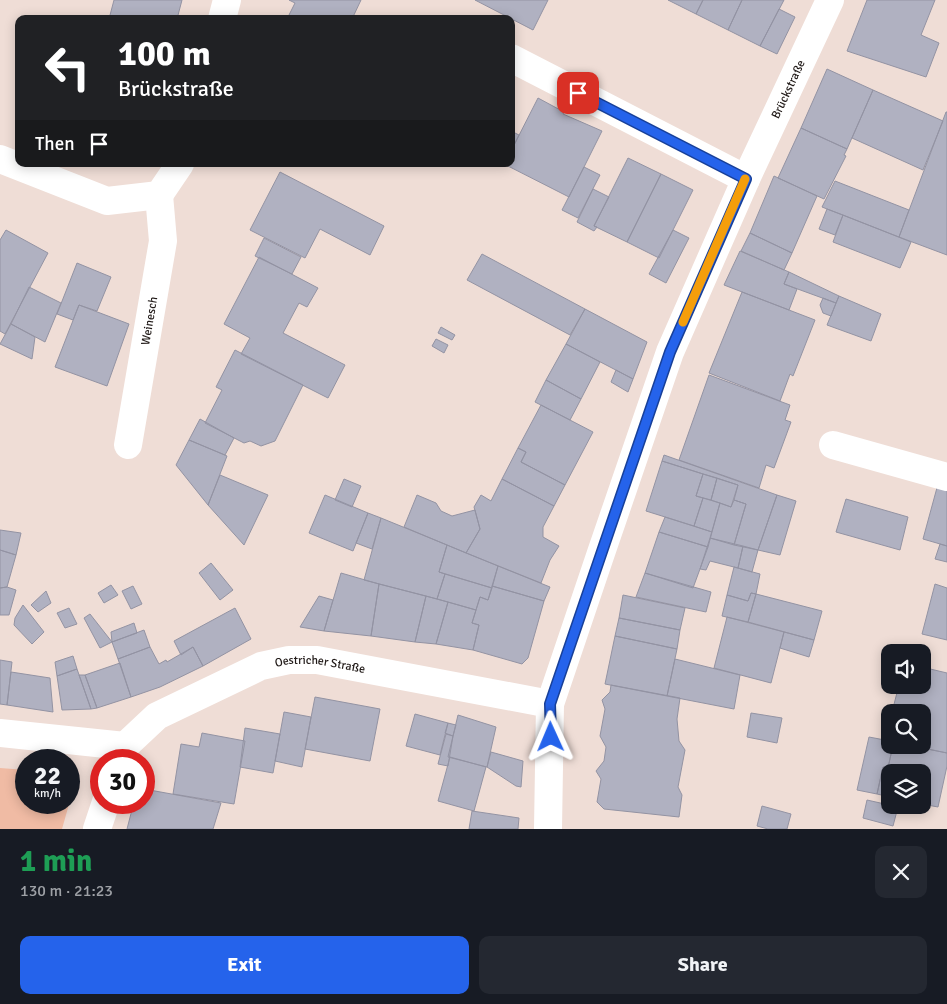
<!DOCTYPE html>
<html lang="en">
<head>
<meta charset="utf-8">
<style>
  :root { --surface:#171b24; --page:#242831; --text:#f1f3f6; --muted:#9ea1a6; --accent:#2563eb }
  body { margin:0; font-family:Signika,sans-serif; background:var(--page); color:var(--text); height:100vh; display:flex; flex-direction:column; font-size:19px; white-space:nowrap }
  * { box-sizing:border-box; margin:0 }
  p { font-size:16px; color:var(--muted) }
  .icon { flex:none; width:28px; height:28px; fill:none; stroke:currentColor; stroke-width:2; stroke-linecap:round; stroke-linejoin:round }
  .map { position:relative; height:829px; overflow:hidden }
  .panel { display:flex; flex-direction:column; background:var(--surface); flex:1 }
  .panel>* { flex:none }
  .hud { position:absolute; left:15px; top:15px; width:500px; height:152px; border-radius:10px; box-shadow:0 2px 12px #0003; background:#202124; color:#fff; overflow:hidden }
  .buttons { position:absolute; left:881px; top:644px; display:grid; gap:10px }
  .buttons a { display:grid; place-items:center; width:50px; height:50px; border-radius:10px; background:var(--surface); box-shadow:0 2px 12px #0003; font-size:25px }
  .speed { position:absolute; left:15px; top:749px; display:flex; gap:10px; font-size:25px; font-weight:700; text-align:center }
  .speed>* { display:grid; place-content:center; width:65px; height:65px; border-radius:50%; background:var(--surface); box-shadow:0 2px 12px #0003; line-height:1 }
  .speed small { font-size:12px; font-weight:400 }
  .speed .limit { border:8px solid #d22; background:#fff; color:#111 }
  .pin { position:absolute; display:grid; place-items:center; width:42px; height:42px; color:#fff; margin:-21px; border-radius:10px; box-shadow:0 2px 8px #0006 }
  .me { position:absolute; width:55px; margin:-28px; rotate:359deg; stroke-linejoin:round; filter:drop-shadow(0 0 4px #0008) }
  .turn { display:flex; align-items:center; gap:18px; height:105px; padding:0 20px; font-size:22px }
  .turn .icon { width:65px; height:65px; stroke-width:2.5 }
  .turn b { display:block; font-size:35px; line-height:42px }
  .then { display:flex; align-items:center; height:48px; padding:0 20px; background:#0003; gap:10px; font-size:19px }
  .round { display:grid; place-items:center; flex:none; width:52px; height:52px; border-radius:10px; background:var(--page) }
  .summary { display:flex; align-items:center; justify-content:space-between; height:85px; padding:0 20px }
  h1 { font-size:30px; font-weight:800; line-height:38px; color:#1e9e55 }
  .button { display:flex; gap:10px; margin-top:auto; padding:10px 20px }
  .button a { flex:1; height:58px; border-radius:10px; background:var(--accent); color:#fff; font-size:20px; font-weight:800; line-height:58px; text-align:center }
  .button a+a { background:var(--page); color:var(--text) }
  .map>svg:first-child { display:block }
</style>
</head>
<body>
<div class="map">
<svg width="947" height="829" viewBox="0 0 947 829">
  <rect width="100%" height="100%" fill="#efddd6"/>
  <!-- green -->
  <path fill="#f0bba4" d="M0,768L26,770V802H69V775L77,776L62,829H0Z"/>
  <!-- building -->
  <path fill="#b0b1c1" stroke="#9393a3" d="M114,0H182L177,19H109Z
    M289,0H361L352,19H287L295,3Z
    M475,0H548L533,30Z
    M668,0H703L696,14Z
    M703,0H742L728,30L696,14Z
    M742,0H784L760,46L728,30Z
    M867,0H935L921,35L939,43L926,77L847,51Z
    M779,9L795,17L777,54L760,46Z
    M827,69L873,90L847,149L801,128Z
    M873,90L943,121L923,170L852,138Z
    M538,98L564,112L563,114L602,131L569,197L504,164H511V151Z
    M946,112H947V255L899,237Z
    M801,128L847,149L844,155L846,156L824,199L778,178Z
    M511,131L519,135L511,151Z
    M628,158L661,174L627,242L594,226Z
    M584,167L600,175L578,218L562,210Z
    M280,172L384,226L370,255L320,229L305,258L250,230Z
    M661,174L693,190L659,258L627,242Z
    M774,176L817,196L792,253L750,233Z
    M835,181L909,210L899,237L822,207Z
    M593,189L609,197L594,226L597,227L594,231L577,222Z
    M827,209L843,215L835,235L819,229Z
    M843,215L911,242L900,268L833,242Z
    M6,230L48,253L5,334L0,331V240Z
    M673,230L689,238L666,283L649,274Z
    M750,233L792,253L784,270L741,251Z
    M264,238L301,257L292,274L255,256Z
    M740,251L789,272L784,284L797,289L789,310L724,285Z
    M482,254L585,309L570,335L467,280Z
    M259,257L318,288L307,307L299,303L283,333L345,365L328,398L241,354L250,338L224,324Z
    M77,263L111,277L97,311L79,305L73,320L57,314Z
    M789,272L839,296L836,303L784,284Z
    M29,287L61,303L45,342L11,324Z
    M742,292L815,320L793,376L790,374L780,401L709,373Z
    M839,296L881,314L871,341L827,325Z
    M823,298L836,303L831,316L823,313L820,305Z
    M79,305L129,324L107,386L55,367Z
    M585,309L647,342L633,379L566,344Z
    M11,324L35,337L32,359L0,344Z
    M441,327L455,335L452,340L438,333Z
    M436,339L448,345L444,353L432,346Z
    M566,344L600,362L581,399L546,380Z
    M235,350L303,385L275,441L261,446L250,441L244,443L205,423L222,390L216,387Z
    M616,370L633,379L628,392L611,382Z
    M709,375L790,405L785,420L791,422L774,468L766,465L759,488L679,460Z
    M546,380L581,399L570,420L535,402Z
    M541,405L593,432L565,485L521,462L526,452L518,448Z
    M200,419L234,438L225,455L189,440Z
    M189,440L227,456L208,505L176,465Z
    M518,448L526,452L521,462L565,485L554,506L502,479Z
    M664,455L777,495L758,550L734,545L746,504L734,500L738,485L662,461Z
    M662,461L703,474L696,496L703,498L694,526L646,511Z
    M703,474L717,478L711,500L696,496Z
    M220,475L268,495L244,545L208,505Z
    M717,478L738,485L731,507L711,500Z
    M344,479L361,486L352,507L335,500Z
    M502,479L554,506L543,527V537L559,546L550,560L541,583L466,553L480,529L474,507L481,495L491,501Z
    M938,484L947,486V546L923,539Z
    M325,495L368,513L353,551L309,533Z
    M417,495L436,503L441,511L452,516L475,510L480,529L466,553L404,527Z
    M777,495L796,501L780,555L758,550Z
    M703,498L720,503L712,532L694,526Z
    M846,499L908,517L900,550L836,532Z
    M734,500L746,504L734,545L710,538L720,503L731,507Z
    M368,513L381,518L372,549L356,543Z
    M665,517L712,532L708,547L659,532Z
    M381,518L447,545L439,572L445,574L437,599L364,580Z
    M0,530L21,533L16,555L0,550Z
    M659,532L708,547L693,588L645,573Z
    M710,538L743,546L738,568L710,561L706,570L700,569Z
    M940,544L947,546V562L935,559Z
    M447,545L498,566L492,588L439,572Z
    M743,546L758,550L752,572L738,568Z
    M0,550L16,555L7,587L0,588Z
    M211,563L233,590L220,600L199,573Z
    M498,566L550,587L544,601L492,586Z
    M734,567L760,574L756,594L751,593L748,601L727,595Z
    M341,573L379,584L371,636L324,631Z
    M645,573L711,592L706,612L636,597Z
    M445,574L492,588L488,600L480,597L476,610L437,599Z
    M379,584L426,596L415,642L371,636Z
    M935,584L947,588V640L922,634Z
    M111,585L118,595L104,603L98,593Z
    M133,586L142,604L131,609L122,591Z
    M492,586L544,601L528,658L522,664L473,650L479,625L472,623L480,597L488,600Z
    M7,587L16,590L9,615H0V588Z
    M46,591L51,603L38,612L31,605Z
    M751,593L756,594L748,622L722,616L727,595L748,601Z
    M756,594L822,611L814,640L748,622Z
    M623,595L685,608L680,630L619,618Z
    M319,596L333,600L324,631L300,627Z
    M426,596L448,602L436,644L415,642Z
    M448,602L476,610L472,623L479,625L473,650L436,644Z
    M23,605L44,632L32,644L14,625L15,618Z
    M69,608L77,624L65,628L57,613Z
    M235,608L251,639L203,666L193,647L181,655L174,641Z
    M90,614L112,642L100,648L84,618Z
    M727,617L784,632L771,683L714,668Z
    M619,618L680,630L677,649L615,636Z
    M134,623L137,633L112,642L111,632Z
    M144,630L150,647L118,659L112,642Z
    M784,632L814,640L809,657L780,648Z
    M615,636L677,649L667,696L605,684Z
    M150,647L159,664L166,660L167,662L193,647L203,666L160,687L131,697L118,659Z
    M73,656L77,669L57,676L55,662Z
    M675,659L740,675L734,709L667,696Z
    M0,660L12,662L7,705L0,704Z
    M120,663L131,697L97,708L85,675Z
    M922,667L947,673V753L908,745H922V712H892L899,685H922Z
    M77,669L91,709L62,710L57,676Z
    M11,672L50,678L53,712L7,705Z
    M79,675H85L97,708L91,709Z
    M611,685L680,698L677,719L679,741L685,750L678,787L682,795L679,817L604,809L597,802L601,779L596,771L604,761L606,747L600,736L605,709L602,700L610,692Z
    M315,697L380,709L370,761L305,749Z
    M284,712L311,717L302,767L275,761Z
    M751,713L782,718L777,743L747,737Z
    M415,714L448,723L440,755L406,746Z
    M458,715L496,727L487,767L448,757Z
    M448,723L456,725L453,736L445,733Z
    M245,728L280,734L273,773L240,767Z
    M202,733L245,741L234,804L173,794L181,744L199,747Z
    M446,734L453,736L448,766L438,764Z
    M869,737L890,741V745H893L888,768L883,767L877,794L857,790Z
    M893,745H908L947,753V766L938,807L922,804V772H890V797L877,794L883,767L888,768Z
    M491,752L523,761L521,787L516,786L487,767Z
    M450,757L486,767L474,811L438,801Z
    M144,789L221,803L213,829H127L134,802H144Z
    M867,800L898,807L893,826L863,818Z
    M762,806L791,814L787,829H768L757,826Z
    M472,811L519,818L518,829H469Z"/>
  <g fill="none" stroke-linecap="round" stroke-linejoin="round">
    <!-- minor -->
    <g stroke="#fff" stroke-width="28">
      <path d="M222,19L227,0"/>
      <path d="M511,58L746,179"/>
      <path d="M0,159L107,201L159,195L180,164"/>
      <path id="s1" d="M128,445L163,241L159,195"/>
      <path d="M833,445L947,477"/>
      <path d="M0,733L125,746"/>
      <path id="s2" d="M120,760L125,746L157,716L261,666L289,660H317L550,704"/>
      <path d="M97,829L106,802"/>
      <path id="s3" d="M548,829L550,704L601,553L670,352L746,179L830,0"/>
    </g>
  </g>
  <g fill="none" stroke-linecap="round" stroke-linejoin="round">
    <!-- route casing -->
    <g stroke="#184099" stroke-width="12">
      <path id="route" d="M551,737L550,704L670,352L746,179L578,93"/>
    </g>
    <!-- route -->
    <use href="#route" stroke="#2563eb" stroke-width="9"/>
    <!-- slow -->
    <path stroke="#f59e0b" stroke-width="9" d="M683,322L745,179"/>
  </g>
  <g text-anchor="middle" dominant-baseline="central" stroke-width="5" stroke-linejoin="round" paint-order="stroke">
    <!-- street labels -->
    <g font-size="12" fill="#221b19" stroke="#fceae3">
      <text stroke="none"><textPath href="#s3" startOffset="785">Brückstraße</textPath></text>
      <text stroke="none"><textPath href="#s1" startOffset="126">Weinesch</textPath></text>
      <text stroke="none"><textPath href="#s2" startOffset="234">Oestricher Straße</textPath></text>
    </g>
  </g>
</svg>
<div class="buttons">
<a><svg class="icon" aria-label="sound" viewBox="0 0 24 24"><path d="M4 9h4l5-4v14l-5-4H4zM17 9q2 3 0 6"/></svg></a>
<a><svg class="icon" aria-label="search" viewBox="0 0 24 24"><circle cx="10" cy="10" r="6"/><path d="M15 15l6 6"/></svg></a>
<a><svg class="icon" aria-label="layers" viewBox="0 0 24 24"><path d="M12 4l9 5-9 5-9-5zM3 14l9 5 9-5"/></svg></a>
</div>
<div class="speed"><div>22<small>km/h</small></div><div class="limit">30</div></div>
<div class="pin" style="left:578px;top:93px;background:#d93025"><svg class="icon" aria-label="arrive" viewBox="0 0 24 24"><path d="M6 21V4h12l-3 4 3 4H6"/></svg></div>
<svg class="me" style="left:551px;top:737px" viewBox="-20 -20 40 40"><path d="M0-17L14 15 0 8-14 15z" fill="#2563eb" stroke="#fff" stroke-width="4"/></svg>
<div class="hud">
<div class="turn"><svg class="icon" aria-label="left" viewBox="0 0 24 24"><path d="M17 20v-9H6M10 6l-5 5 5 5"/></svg><div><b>100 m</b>Brückstraße</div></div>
<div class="then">Then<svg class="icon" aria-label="arrive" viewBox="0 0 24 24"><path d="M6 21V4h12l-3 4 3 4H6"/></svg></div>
</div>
</div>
<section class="panel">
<div class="summary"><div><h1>1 min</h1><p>130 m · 21:23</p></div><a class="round"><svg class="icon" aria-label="close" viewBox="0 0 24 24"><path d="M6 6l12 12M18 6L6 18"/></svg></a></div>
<div class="button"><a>Exit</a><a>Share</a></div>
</section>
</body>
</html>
